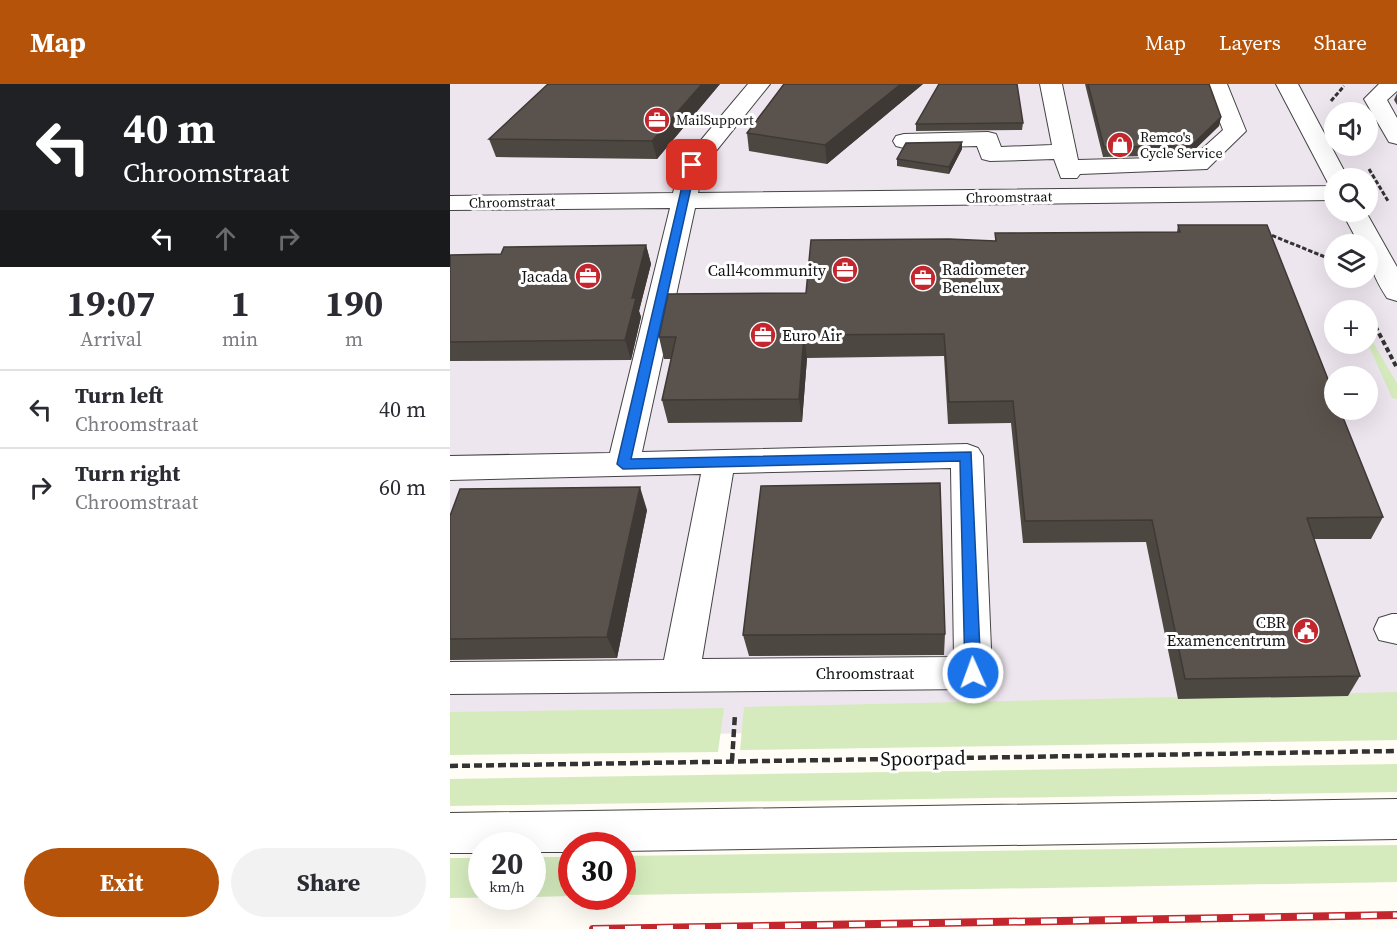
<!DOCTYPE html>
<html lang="en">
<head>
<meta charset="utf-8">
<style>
  :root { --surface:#fff; --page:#f2f2f3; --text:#2b2b33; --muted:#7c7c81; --line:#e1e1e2; --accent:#b45309 }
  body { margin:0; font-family:"Source Serif 4",serif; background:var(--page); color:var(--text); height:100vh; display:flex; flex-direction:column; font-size:22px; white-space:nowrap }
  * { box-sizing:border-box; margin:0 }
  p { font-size:20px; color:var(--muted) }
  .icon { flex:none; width:33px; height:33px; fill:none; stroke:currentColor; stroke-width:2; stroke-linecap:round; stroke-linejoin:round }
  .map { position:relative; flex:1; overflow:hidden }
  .drawer { display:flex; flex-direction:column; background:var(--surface); width:450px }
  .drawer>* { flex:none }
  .hud { background:#202124; color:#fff; overflow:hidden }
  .tools { position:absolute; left:874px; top:18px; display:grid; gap:12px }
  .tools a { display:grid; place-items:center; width:54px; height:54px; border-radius:50%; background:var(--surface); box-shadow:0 6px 24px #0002; font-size:30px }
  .speed { position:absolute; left:18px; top:748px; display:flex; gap:12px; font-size:30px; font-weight:700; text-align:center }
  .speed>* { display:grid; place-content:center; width:78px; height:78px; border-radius:50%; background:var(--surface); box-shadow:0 6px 24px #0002; line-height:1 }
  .speed small { font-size:15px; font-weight:400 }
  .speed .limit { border:9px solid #d22; background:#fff; color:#111 }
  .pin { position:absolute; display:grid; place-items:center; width:51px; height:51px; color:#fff; margin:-26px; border-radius:12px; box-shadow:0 3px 9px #0006 }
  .me { position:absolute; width:66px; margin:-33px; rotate:358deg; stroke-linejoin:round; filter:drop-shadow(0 0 4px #0008) }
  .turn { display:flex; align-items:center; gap:21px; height:126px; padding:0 24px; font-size:27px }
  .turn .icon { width:78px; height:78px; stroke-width:2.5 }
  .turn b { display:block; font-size:42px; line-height:51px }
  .lanes { display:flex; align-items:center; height:57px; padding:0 24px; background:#0003; justify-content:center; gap:30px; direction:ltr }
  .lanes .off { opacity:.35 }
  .eta { display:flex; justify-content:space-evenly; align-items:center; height:102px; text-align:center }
  .eta b { font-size:36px; font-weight:700; line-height:42px }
  .cta { display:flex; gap:12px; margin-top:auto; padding:12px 24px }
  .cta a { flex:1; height:69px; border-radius:36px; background:var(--accent); color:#fff; font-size:24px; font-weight:700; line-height:69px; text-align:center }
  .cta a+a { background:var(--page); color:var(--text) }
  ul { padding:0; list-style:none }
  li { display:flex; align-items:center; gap:18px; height:78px; padding:0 24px; border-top:2px solid var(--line) }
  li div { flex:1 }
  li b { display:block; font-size:22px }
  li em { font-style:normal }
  header { display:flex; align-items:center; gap:36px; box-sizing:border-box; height:84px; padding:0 30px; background:var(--accent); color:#fff }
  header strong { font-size:28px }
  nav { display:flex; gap:33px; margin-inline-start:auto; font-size:21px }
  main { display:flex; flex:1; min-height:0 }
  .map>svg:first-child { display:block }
</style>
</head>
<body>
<header>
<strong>Map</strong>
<nav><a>Map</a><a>Layers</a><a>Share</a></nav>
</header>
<main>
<section class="drawer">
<div class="hud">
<div class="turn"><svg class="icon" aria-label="left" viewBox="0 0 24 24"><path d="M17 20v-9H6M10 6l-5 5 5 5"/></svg><div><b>40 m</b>Chroomstraat</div></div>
<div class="lanes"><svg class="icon" aria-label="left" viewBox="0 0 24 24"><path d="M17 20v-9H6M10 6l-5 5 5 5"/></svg><svg class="icon off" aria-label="ahead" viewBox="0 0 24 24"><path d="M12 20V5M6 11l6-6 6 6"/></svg><svg class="icon off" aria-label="right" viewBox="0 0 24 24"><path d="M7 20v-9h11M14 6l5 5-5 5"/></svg></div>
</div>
<div class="eta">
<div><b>19:07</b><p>Arrival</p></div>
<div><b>1</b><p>min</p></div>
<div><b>190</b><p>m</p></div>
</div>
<ul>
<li><svg class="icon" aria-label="left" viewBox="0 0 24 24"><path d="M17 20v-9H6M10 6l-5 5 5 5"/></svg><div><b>Turn left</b><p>Chroomstraat</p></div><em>40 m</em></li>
<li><svg class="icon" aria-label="right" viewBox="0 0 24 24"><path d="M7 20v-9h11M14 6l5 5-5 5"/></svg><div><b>Turn right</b><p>Chroomstraat</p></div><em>60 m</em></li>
</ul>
<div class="cta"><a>Exit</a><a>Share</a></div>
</section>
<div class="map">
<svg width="947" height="845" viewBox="0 0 947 845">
  <rect width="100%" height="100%" fill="#fffdf5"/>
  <!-- industrial -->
  <path fill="#eee6ef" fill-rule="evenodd" d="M0,0H947V634L0,656ZM885,28H918V62H885ZM885,94H918V128H885ZM885,160H918V194H885ZM885,226H918V260H885ZM885,292H918V326H885Z"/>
  <!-- green -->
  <path fill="#d5ebbd" d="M918,250L947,299V315L942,314L918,260Z
    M947,608V656L290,666L294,623Z
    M274,624L268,668L0,671V628Z
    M947,680V708L0,722V695Z
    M947,761V798L173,811V772Z
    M83,773H121V812L83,813Z
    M0,774H31L32,813H76L0,814Z"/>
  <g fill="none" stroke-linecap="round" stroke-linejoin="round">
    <!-- minor casing -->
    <g stroke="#444" stroke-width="2">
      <path id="minor" d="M298,0H320L254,82L248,109L885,102V116L245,124L192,368L517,360L528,364L533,372L542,589L536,601L523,605L0,610V578L214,576L251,390L0,396V372L160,369L220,124L0,126V112L223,109L230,81ZM501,384L504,573L252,575L283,389Z
        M590,0H612L628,76L743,73L773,46L755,0H777L796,47L757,85L630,90L627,94H611L604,75L540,77L532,75L527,62L454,64L446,62L443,57L446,52L454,50L538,48L546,50L551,63L602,61Z
        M826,0H848L898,94H885V101L878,99Z
        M929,0H947V7L937,16L947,34V60L939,58L914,15Z
        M892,128H916L947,183V217L937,214C926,197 918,181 918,160H909Z
        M942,530H947V560L929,556L924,545L929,534Z
        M947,715V755L172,767V762H122V768H82V762H32V769H0V729Z"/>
    </g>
    <!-- path-far2 -->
    <path stroke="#333" stroke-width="3" stroke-dasharray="4.5 2" stroke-linecap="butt" d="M881,17L894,2
      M919,85L938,117
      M816,149L885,177"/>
    <!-- path-far1 -->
    <path stroke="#333" stroke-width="4" stroke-dasharray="5 3" stroke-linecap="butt" d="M918,228L947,284"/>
    <!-- path -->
    <path stroke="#333" stroke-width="4.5" stroke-dasharray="8 4" stroke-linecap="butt" d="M282,677L285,630
      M0,682L947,667"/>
    <!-- minor -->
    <use href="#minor" fill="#fff" fill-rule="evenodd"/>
    <!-- rail casing -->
    <g stroke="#c4262e" stroke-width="8">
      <path id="rail" d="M143,845L947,831"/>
    </g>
    <!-- rail -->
    <use href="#rail" stroke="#fff" stroke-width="5" stroke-dasharray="16" stroke-linecap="butt"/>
  </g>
  <!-- wall -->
  <path fill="#4d4742" d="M270,0L207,75L46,73L39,55Z
    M334,0H473L377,80L299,67L297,49Z
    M635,0H759L771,33L769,42L739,71L653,73Z
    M947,9V21L944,16Z
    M573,39L572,46L466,47V40Z
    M512,58V65L499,90L447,82V75Z
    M728,141L933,433L921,455H864L910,592L898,612L728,615L696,458L573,459L561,339L498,340L494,272L357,274L352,338L218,339L212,316L221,275H214L209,253L356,209L545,157V149L727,148Z
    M196,161L201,180L189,227L191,233L181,276L0,277V171L51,170Z
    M197,426L167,574L0,576V432Z
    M495,550L494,571L299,572L293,551Z"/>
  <!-- shaded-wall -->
  <path fill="#3f3936" d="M252,0H270L207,75L202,57Z
    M451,0H473L377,80L375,61Z
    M771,33L769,42L739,71L741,62Z
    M512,58V65L499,90V83Z
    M196,161L201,180L189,227L191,233L181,276L175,256L182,214Z
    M354,251L357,274L352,338L349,315Z
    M190,403L197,426L167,574L157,553Z"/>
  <!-- building -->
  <path fill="#5a524d" stroke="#3f3936" stroke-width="1.5" d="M98,0H252L202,57L39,55Z
    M334,0H451L375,61L297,49Z
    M489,0H567L573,39L466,40Z
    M638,0H759L771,33L741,62L654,63Z
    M512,58L499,83L447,75L456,59Z
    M728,141H817L885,313V326H890L933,433L857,434L910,592L735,595L702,436L575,437L563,317L499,318L494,250L354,251L349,315L212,316L226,253H209L218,210L356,209L361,156L499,155L546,157L545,149L730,148Z
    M196,161L182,214H186L175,256L0,258V171L51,170L54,163Z
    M490,399L495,550L293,551L311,402Z
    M190,403L157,553L0,555V432L10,405Z"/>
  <!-- route -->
  <path fill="#1a73e8" stroke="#114b97" stroke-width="1.5" d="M242,78L246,81L181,375L521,368L531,589L528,593H517L515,589L510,377L173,385L167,380L237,81Z"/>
  <!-- icons -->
  <defs>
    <g id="office-disc" transform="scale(1.35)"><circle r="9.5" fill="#c4262e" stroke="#fff"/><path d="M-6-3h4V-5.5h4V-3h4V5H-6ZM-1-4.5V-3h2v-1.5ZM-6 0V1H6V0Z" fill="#fff"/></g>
    <g id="shop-disc" transform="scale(1.35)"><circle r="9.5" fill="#c4262e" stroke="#fff"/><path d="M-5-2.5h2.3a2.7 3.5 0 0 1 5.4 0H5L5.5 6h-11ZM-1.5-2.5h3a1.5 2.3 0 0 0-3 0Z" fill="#fff"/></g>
    <g id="civic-disc" transform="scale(1.35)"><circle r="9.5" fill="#c4262e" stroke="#fff"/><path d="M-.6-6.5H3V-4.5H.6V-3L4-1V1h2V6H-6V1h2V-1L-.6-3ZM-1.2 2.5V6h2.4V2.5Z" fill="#fff"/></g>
  </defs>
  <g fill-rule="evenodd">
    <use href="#office-disc" x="207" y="36"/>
    <use href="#shop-disc" x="670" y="61"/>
    <use href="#office-disc" x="395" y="186"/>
    <use href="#office-disc" x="138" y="192"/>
    <use href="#office-disc" x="473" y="194"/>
    <use href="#office-disc" x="313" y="251"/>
    <use href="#civic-disc" x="856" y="547"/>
  </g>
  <g text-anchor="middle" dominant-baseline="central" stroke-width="6" stroke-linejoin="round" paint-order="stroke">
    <!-- far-poi labels -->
    <g font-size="14" fill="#111" stroke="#fff" text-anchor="start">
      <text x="226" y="36">MailSupport</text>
      <text x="690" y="53">Remco's<tspan x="690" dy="16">Cycle Service</tspan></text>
    </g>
    <!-- far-street labels -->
    <g font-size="14" fill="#111" stroke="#fff">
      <text transform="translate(559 113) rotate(-1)">Chroomstraat</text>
      <text transform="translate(62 118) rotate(-1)">Chroomstraat</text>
    </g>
    <!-- poi labels -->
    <g font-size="16" fill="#111" stroke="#fff" text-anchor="end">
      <text x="492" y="185" text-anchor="start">Radiometer<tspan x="492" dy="18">Benelux</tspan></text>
      <text x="376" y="186">Call4community</text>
      <text x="118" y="192">Jacada</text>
      <text x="332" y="251" text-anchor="start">Euro Air</text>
      <text x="836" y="538">CBR<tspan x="836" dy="18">Examencentrum</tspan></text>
    </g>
    <!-- street labels -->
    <g font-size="16" fill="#111" stroke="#fff">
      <text x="415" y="589">Chroomstraat</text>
    </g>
    <!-- near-street labels -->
    <g font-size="20" fill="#111" stroke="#fff">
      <text transform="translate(473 674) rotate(-1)">Spoorpad</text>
    </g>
  </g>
</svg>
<div class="tools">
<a><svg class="icon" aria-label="sound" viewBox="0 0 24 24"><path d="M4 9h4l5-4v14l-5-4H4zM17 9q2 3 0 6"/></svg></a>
<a><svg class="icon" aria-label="search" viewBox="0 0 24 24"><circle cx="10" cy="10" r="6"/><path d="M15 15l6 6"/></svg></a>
<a><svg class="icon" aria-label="layers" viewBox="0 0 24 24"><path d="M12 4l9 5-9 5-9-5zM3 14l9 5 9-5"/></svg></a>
<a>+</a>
<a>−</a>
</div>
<div class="speed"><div>20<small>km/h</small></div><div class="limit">30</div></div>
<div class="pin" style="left:242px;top:81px;background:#d93025"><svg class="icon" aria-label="arrive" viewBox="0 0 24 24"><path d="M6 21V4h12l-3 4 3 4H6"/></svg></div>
<svg class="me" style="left:523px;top:589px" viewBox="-20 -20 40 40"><circle r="17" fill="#1a73e8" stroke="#fff" stroke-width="3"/><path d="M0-11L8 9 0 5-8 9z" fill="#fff"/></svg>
</div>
</main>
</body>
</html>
